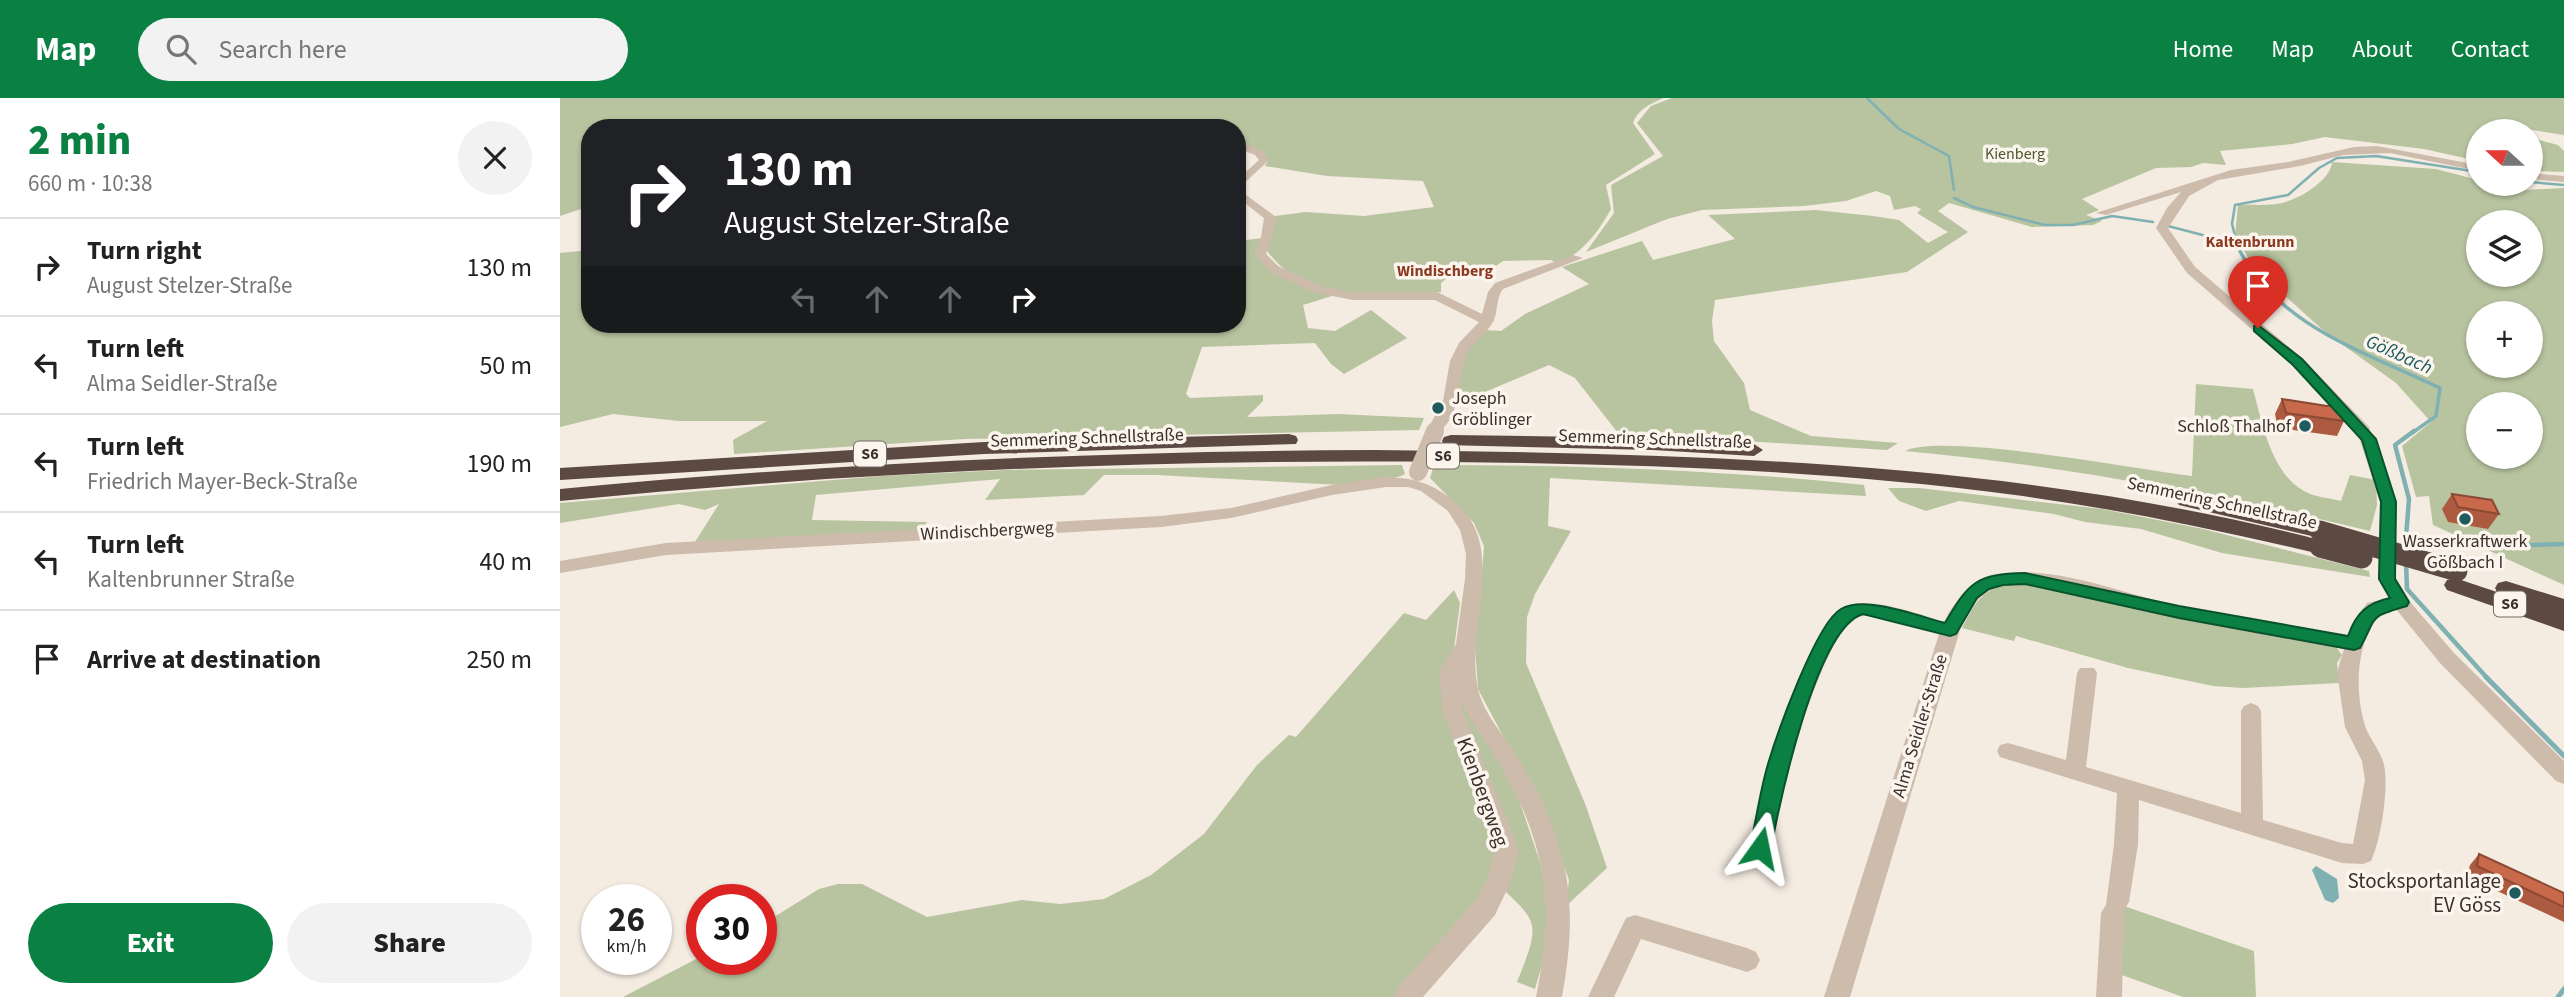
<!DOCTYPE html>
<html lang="en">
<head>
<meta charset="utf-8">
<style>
  :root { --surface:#fff; --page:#f2f2f2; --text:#222; --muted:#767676; --line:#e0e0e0; --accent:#0b8043 }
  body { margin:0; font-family:"Source Sans 3",sans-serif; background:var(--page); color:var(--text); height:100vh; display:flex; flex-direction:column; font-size:26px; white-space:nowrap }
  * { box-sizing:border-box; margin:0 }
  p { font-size:23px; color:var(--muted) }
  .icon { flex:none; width:38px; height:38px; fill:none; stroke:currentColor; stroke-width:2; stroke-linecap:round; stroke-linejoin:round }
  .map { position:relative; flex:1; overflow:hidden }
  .side { display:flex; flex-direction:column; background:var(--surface); width:560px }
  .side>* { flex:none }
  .banner { position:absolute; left:21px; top:21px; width:665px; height:214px; border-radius:28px; box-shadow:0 2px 5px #0004; background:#202124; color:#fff; overflow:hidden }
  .needle { width:46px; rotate:291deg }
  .fabs { position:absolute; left:1906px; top:21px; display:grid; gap:14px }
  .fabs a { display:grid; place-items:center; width:77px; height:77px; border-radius:50%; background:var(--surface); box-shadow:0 2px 5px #0004; font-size:35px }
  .speed { position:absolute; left:21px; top:786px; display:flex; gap:14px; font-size:35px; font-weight:700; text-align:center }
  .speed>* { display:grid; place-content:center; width:91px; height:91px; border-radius:50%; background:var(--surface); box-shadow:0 2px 5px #0004; line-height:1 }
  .speed small { font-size:18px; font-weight:400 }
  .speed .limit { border:10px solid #d22; background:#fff; color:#111 }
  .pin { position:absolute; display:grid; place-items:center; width:60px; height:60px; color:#fff; margin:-72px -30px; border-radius:50% 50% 50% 0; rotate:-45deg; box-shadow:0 0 7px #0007 }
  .pin .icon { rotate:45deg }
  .me { position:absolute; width:77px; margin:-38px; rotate:12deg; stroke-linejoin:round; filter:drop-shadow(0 0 5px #0008) }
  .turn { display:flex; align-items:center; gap:24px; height:147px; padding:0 28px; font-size:32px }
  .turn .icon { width:91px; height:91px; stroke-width:2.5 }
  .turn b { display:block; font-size:49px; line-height:60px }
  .lanes { display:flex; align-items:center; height:66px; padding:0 28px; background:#0003; justify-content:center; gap:35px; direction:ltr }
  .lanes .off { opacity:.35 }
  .round { display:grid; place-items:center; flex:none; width:74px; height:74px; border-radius:37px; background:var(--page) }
  .head { display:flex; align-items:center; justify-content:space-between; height:119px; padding:0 28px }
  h1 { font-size:42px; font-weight:800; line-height:52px; color:var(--accent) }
  .button { display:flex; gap:14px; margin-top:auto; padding:14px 28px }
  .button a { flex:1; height:80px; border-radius:42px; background:var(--accent); color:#fff; font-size:28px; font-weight:800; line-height:80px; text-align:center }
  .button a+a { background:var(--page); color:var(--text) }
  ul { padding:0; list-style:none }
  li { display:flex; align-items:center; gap:21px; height:98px; padding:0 28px; border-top:2px solid var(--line) }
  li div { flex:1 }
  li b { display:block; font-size:26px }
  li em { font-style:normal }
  header { display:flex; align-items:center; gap:42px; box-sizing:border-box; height:98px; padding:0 35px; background:var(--accent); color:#fff }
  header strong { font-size:33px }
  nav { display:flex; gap:38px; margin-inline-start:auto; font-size:24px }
  .search { width:490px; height:63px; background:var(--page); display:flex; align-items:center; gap:18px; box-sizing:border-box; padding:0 24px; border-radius:38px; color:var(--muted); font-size:26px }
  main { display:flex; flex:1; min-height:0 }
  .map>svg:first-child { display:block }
</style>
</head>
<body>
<header>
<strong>Map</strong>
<div class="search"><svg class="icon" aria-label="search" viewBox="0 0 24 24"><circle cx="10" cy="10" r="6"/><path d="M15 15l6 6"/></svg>Search here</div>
<nav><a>Home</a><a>Map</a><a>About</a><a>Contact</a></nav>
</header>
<main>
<section class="side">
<div class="head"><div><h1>2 min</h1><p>660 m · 10:38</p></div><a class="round"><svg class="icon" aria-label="close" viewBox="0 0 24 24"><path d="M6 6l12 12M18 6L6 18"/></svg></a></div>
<ul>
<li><svg class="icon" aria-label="right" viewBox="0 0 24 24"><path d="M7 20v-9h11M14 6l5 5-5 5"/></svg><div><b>Turn right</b><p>August Stelzer-Straße</p></div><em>130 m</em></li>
<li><svg class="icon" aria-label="left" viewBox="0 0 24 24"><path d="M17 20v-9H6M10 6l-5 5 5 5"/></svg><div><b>Turn left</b><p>Alma Seidler-Straße</p></div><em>50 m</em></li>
<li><svg class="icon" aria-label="left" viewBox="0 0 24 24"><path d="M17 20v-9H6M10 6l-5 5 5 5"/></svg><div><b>Turn left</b><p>Friedrich Mayer-Beck-Straße</p></div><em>190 m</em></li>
<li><svg class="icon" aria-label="left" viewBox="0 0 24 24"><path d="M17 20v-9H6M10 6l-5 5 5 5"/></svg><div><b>Turn left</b><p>Kaltenbrunner Straße</p></div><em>40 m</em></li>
<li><svg class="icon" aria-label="arrive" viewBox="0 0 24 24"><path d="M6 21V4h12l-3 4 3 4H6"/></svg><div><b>Arrive at destination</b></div><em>250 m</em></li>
</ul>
<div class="button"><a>Exit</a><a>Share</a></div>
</section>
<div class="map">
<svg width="2004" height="899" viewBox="0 0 2004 899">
  <rect width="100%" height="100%" fill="#f4ebe1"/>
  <!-- green -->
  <path fill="#b8c4a0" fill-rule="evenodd" d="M0,0H1104C1091,5 1077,12 1073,25L1095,56L1046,87L1051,111C1038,135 1022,155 998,166L991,162L943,163L924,176L887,180L881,185V194C823,199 746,206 707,153L715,118L746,114L804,118L874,109L863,83L767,78L705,68L708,62L702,54L677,45V30H617L576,21L573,28L562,30H30V108L0,118Z
    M1112,0H2004V37L1972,32L1918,33V63L1864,51L1765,39L1732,46L1660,53L1666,67L1643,65L1631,69L1596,70L1522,101L1539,112L1526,117L1542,123L1533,127L1472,129L1389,105L1378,113L1408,134L1347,174L1155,202L1152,223L1154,243L1184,285L1190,312L1251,338L1338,345L1327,352L1058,335L1015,280L989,267L894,307L906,251L927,232L941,233L965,216L1029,186L1002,169L1082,143L1093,162L1175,141L1148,117L1256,112L1313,118L1339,122L1368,145L1388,134L1357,115L1361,111L1355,108L1334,112L1330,98L1316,93L1286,103L1244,108L1142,112L1107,121L1026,154L1054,115L1051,87L1103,58L1077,25L1091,8Z
    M1971,40L1998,47L2004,53V74L1971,73Z
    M1772,64L1876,71L1918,82V86H1935L1963,92L2004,90V487L1873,427L1869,398L1856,399L1842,348L1871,324L1836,285L1765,234L1694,170L1675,137L1678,107C1693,106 1714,109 1728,103C1744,98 1771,81 1772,64ZM1918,124H1970V177H1918ZM1918,215H1970V268H1918ZM1918,306H1970V359H1918Z
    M703,140L700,158L752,192L772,198L743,207L748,230L775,233L811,212L847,240L784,276L771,266L755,245L642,249L626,296L630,300L703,297V303L687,319L778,316L864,320L859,332L404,341L174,356L173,342L207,323H119L53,316L0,329V155L30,152V226H677V143Z
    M1636,286L1693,291C1702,324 1711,375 1744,393C1754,399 1770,400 1781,403L1790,377L1816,382L1817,407L1810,433C1654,396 1505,368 1345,353C1382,334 1580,372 1632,378Z
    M842,367L845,376C835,383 797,383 781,387L597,377H544L524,397L425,402L440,381L256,397L252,422L367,424L360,433L135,444L159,406L145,412L119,406L0,425V405L321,378L445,372Z
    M874,367C1017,367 1162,372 1304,387L1306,398L990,380L988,428L1011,433L975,496L967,519L966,565L1026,708L1047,770L1006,808L1009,782L996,746L976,700L918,591L913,519L922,474L924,448L914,425L870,380Z
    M1328,390H1359L1542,411L1643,431L1809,473L1810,479L1662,455L1581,431L1525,424L1494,416L1399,403L1366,413L1339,403Z
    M1457,485L1774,546L1782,557L1777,565L1779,585L1683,590L1653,588L1568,570L1456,538L1454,543L1402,530C1417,501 1423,489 1457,485Z
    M894,492L900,505L894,551L952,681L980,764L988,804L983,863L975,891L957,884C982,822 979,825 932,781L921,806L837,899H63L142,858V861H201V827L259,791L278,786H302L367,819L462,802L500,806L544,801L591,777L644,736L697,667L729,637L736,639L844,515L866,522Z
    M1564,808L1694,853L1696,899H1623L1559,876Z"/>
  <!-- water -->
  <path fill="#7fb0b2" d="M1756,768L1777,781L1779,800L1773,805L1765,802L1752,772Z"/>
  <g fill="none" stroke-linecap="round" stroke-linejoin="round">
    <!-- stream-far3 -->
    <path stroke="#7fb0b2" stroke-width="2.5" d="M1307,0L1339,31L1389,58L1394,92
      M1970,84L2004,87
      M1394,100L1413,109L1485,127H1513L1552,118L1593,124
      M1608,128L1677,146
      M1677,146L1672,126L1675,107L1728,97L1759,70L1777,60L1816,58L1918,74"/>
    <!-- stream-far2 -->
    <path stroke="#7fb0b2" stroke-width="3.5" d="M1671,145L1677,146
      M1676,145C1713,227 1805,254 1880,290L1876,318L1852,335"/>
    <!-- stream-far1 -->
    <path stroke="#7fb0b2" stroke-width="4.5" d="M1845,446L1880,443L1938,448L2004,446
      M1845,452L1849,401L1835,347L1854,333
      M1846,464L1847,491L1928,581"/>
    <!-- stream -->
    <path stroke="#7fb0b2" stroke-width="5" d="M1926,579L2004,658
      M1998,899L2004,891"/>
    <!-- minor -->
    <path fill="#cdbbac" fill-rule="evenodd" d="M677,43L703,53L709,62L678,91L716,119L713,139L706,156L718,168L760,188L793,194H877L922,216L928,194L935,185L1013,157L1023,160L943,191C936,200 938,212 934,222C927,237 910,245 904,262C899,279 899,326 878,332L873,330L870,327L883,303L890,263L899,245L919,224L875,202H793L752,194L710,174L694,156L701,139L704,120L677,99V82L699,62L695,57L677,50Z
      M1817,48L1918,67V73L1830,55L1783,57L1740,68L1658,82L1629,98L1608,130L1635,169L1743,261L1809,329L1836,404V480L1851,505L1894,555L2004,663V686L1996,683L1880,565L1836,511L1820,514C1796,546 1794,590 1805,628C1810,642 1821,653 1824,667C1829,689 1821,743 1811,763L1803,766L1782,765L1579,702L1578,746L1569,804L1564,812L1562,899H1536L1541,815L1546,807L1554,746L1557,695L1440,659L1437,653L1440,647L1448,645L1506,662L1517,575L1520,570H1534L1537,575L1526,669L1681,715V613L1684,608L1691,605L1698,608L1701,613L1703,722L1782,745L1793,746L1805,682L1802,663L1785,629L1777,574L1784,551C1728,541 1671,532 1615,520C1572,510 1478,475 1437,489C1417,496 1407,514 1400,532L1290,899H1264L1379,536C1360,530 1315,512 1295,520C1272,528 1233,649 1226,676C1220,700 1217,725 1212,750L1208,757L1200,760L1192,757L1188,750C1204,681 1221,615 1253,551C1259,539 1267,519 1280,511C1305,495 1358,516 1384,524C1396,500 1411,483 1438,477C1491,465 1563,496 1615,507C1672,519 1730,528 1788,538L1792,526L1807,505L1829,500L1818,480L1820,404L1797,333L1733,267L1627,175L1596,130L1607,110L1621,94L1546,117L1536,115L1671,72L1728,64L1794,49Z
      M1970,75L2004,78V84L1970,81Z
      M826,379C852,380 869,384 890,400C952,445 904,529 918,591C924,618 947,640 961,664C1010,748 1019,805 1002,899H976C993,814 989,755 946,677C932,652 914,630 902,604L903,614L959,752L952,781L935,817L863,899H833L837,890L917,801L928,780L935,752L883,614L879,573L896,546L905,481L906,456L900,432L888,413L861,393L848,389H826L772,397L671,420L601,429L106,457L0,475V463L106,445L601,418L671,410L772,387Z
      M1075,817L1187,850L1196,854L1200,862L1196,870L1187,874L1081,841L1054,899H1028L1066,820Z"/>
    <!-- motorway -->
    <path fill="#5c4a42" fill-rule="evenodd" d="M729,336L736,338L738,342L736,346L424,356L0,382V370L424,344Z
      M891,337L1093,340L1194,346L1203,352L1194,358L1093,352L884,347L882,343L884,339Z
      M815,352C1134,356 1458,362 1767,444L1770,449L1760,456C1659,432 1558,411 1455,397C1267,372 1077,366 887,364C591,361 295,374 0,403V391C272,365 543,353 815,352Z
      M1626,397L1760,426L1770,433L1760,440L1619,407L1616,403Z
      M1895,480L1937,494L1935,490L1938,485L1946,483L2004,501V533L1887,492L1884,487L1887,482Z"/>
    <!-- minor-bridge-far1 -->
    <path stroke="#cdbbac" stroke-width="13" d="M874,335L878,327"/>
    <!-- minor-bridge -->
    <path stroke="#cdbbac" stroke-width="18" d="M858,374L875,333"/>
    <!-- motorway-bridge -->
    <path stroke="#5c4a42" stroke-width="21" d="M1760,433L1897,473
      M1760,449L1802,460"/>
  </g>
  <!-- wall -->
  <path fill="#ac5a40" d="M1722,301L1784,323L1777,338L1718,330L1715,316Z
    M1892,396L1939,416L1928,431L1888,424L1882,411Z
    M1919,756L2004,795V824L1907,779L1910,767Z"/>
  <!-- building -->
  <path fill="#c8694b" stroke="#8c4a34" stroke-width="2" d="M1722,301L1767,308L1777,306L1784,323L1726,315Z
    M1892,396L1932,402L1939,416L1898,409Z
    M1919,756L2004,795V809L1917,768Z"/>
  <!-- route -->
  <path fill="#0b8043" stroke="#07532c" stroke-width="2" d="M1698,227L1742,261L1816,341L1836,404L1835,481L1849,504L1847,508C1808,519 1818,517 1800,550L1794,552L1619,520L1465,486L1443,487L1429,491L1417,500L1396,536L1390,538L1303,516C1256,530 1220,703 1211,750L1208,757L1200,759L1193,757L1190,750C1196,723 1200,693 1208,666C1217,636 1256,525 1281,511C1305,497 1358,518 1385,525C1409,484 1416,476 1465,475L1619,508L1788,538C1796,515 1807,505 1830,500L1819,481L1821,404L1802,342L1733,267L1694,233V228Z"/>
  <!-- markers -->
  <g fill="#1f5a5e" stroke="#fbf5ee" stroke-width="2.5">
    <circle cx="878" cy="310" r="7"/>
    <circle cx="1745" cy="328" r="7"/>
    <circle cx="1905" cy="421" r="7"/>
    <circle cx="1955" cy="795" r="7"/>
  </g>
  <g text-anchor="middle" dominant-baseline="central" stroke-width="7" stroke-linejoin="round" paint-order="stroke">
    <!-- far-park labels -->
    <g font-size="16" fill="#4a5a2e" stroke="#fbf5ee">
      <text x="1455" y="56">Kienberg</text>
    </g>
    <!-- far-neighbourhood labels -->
    <g font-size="16" font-weight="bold" fill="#8c3b22" stroke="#fbf5ee">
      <text x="1690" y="144">Kaltenbrunn</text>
      <text x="885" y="173">Windischberg</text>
    </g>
    <!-- shield labels -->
    <g fill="#fbf5ee" stroke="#756b66" stroke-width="2">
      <rect x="294" y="343.5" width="32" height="25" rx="5"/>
      <rect x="867" y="345.5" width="32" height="25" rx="5"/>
      <rect x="1934" y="493.5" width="32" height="25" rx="5"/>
    </g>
    <g font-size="16" font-weight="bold" fill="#3b302b">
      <text x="310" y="356">S6</text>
      <text x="883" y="358">S6</text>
      <text x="1950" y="506">S6</text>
    </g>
    <!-- poi labels -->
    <g font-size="18" fill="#3b302b" stroke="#fbf5ee" text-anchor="start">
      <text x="892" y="300">Joseph<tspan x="892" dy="21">Gröblinger</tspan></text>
      <text x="1731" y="328" text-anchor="end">Schloß Thalhof</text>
      <text x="1905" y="443" text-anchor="middle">Wasserkraftwerk<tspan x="1905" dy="21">Gößbach I</tspan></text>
    </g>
    <!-- street labels -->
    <g font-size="18" fill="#3b302b" stroke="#fbf5ee">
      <text transform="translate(527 340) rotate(-2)">Semmering Schnellstraße</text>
      <text transform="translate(1095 341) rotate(2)">Semmering Schnellstraße</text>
      <text transform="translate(1662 405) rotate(12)">Semmering Schnellstraße</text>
      <text transform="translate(427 433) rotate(-3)">Windischbergweg</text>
      <text transform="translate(1360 628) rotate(-73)">Alma Seidler-Straße</text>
    </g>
    <!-- water labels -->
    <g font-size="19" font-style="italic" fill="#1f5a5e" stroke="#fbf5ee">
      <text transform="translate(1839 257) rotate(24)">Gößbach</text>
    </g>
    <!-- near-street labels -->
    <g font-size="21" fill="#3b302b" stroke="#fbf5ee">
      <text transform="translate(923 694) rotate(70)">Kienbergweg</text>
    </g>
    <!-- near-poi labels -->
    <g font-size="21" fill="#3b302b" stroke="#fbf5ee" text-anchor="end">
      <text x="1941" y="783">Stocksportanlage<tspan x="1941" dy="24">EV Göss</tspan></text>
    </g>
  </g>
</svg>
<div class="fabs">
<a><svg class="needle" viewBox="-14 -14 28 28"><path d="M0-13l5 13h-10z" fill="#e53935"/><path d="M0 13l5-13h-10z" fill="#767676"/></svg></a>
<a><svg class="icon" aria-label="layers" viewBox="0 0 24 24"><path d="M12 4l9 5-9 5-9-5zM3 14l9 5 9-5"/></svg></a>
<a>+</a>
<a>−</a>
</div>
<div class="speed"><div>26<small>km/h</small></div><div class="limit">30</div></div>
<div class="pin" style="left:1698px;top:230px;background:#d93025"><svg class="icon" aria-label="arrive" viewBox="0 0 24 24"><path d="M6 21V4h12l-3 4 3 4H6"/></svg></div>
<svg class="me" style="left:1200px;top:750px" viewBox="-20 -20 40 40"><path d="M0-17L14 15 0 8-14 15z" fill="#0b8043" stroke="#fff" stroke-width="4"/></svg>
<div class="banner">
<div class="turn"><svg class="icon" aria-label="right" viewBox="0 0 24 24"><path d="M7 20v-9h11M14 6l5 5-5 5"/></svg><div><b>130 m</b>August Stelzer-Straße</div></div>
<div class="lanes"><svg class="icon off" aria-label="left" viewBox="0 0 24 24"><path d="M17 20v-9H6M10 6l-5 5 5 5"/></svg><svg class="icon off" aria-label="ahead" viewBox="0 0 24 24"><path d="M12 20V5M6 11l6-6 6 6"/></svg><svg class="icon off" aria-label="ahead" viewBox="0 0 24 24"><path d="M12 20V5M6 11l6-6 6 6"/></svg><svg class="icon" aria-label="right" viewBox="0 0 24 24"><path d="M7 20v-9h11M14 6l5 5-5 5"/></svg></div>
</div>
</div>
</main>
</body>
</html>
